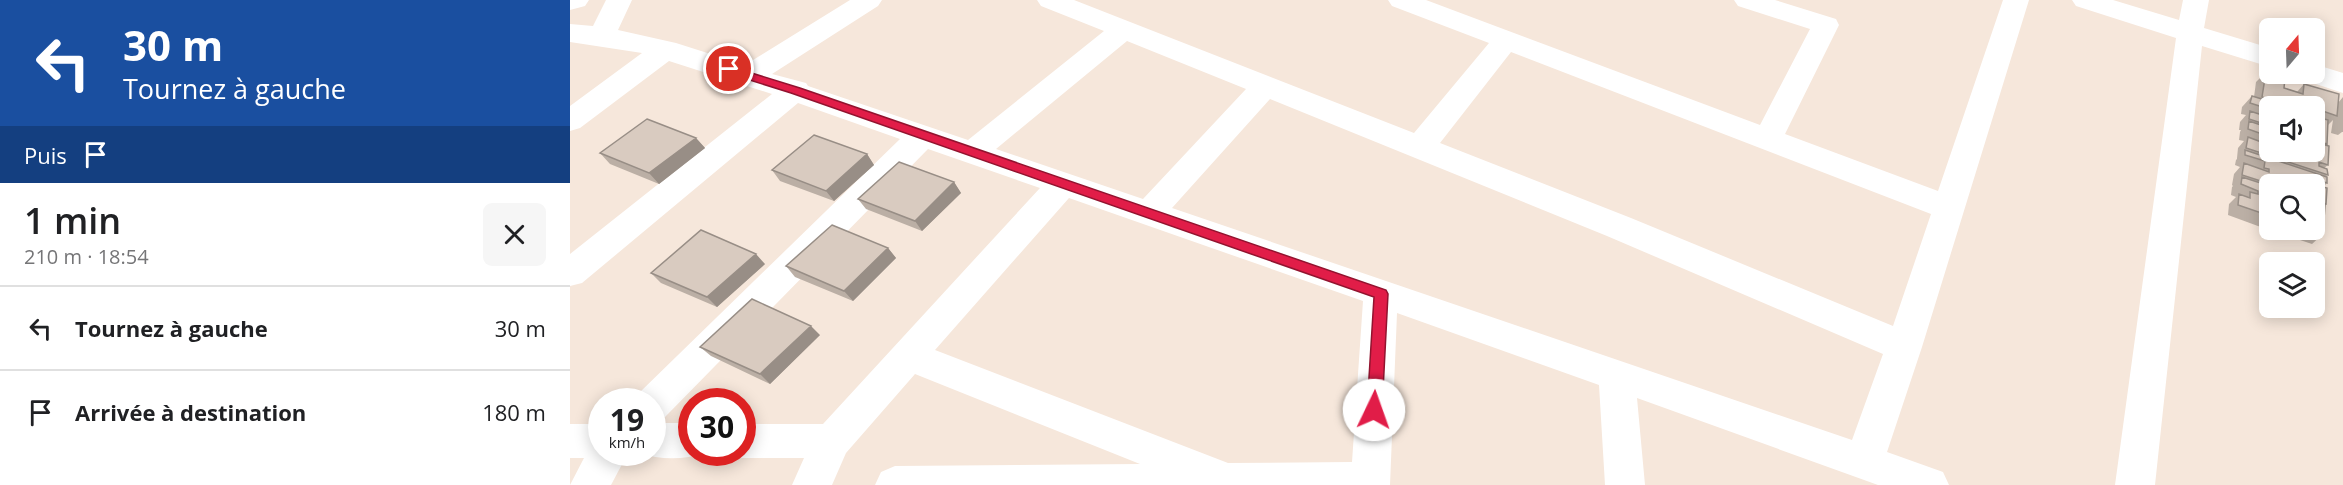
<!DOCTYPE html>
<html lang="fr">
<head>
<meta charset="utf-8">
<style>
  :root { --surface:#fff; --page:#f6f6f6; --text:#202124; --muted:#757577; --line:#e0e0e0 }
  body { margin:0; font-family:"Open Sans",sans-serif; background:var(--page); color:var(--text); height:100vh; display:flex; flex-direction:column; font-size:22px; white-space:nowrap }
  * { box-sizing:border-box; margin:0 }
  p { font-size:20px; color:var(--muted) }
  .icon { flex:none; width:33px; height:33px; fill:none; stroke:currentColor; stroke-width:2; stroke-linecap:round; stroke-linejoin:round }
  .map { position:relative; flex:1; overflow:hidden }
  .panel { display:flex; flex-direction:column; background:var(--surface); width:570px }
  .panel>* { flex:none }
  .hud { background:#1a4fa0; color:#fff; overflow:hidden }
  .needle { width:39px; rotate:19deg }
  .fabs { position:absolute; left:1689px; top:18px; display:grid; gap:12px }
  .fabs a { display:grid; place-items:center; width:66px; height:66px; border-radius:9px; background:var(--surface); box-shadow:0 3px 15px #0003; font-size:30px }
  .speed { position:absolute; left:18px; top:388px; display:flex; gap:12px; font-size:30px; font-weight:700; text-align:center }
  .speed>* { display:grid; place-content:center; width:78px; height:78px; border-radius:50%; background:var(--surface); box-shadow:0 3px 15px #0003; line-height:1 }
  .speed small { font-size:15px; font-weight:400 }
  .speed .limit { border:9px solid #d22; background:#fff; color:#111 }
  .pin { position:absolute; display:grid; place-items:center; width:51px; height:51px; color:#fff; margin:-26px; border:3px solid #fff; border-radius:50%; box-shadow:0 2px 6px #0007 }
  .me { position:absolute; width:66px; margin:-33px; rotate:3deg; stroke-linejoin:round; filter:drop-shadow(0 0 4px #0008) }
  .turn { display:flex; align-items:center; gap:21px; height:126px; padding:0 24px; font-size:27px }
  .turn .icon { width:78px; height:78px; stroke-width:2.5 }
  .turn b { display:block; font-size:42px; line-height:51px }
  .then { display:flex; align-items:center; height:57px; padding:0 24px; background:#0003; gap:12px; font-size:22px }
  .round { display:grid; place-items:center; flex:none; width:63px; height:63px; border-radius:9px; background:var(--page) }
  .overview { display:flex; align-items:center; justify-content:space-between; height:102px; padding:0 24px }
  h1 { font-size:36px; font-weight:600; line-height:45px }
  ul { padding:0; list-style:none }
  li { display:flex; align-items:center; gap:18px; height:84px; padding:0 24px; border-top:2px solid var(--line) }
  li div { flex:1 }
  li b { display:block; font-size:22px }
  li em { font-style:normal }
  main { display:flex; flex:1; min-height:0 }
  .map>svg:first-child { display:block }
</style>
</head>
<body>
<main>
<section class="panel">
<div class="hud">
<div class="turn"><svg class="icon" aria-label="left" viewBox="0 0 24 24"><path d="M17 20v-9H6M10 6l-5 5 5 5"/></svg><div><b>30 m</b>Tournez à gauche</div></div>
<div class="then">Puis<svg class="icon" aria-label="arrive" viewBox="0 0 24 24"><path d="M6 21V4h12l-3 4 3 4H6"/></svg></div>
</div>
<div class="overview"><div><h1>1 min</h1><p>210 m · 18:54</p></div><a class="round"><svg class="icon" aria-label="close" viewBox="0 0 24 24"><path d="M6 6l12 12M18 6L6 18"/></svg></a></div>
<ul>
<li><svg class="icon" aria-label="left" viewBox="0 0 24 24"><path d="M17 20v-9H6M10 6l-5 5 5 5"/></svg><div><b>Tournez à gauche</b></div><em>30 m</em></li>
<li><svg class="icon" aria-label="arrive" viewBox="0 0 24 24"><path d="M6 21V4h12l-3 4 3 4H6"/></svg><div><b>Arrivée à destination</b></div><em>180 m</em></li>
</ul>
</section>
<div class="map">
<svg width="1773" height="485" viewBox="0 0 1773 485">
  <rect width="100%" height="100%" fill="#f6e7db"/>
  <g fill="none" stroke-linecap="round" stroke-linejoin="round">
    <!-- minor -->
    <path fill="#fff" fill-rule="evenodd" d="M0,0H19L15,6L0,10Z
      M36,0H62L48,30L106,43L175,65L280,0H312L308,6L202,74L236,83L238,86L398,140L534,31L471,6L467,0H504L844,133L919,43L822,6L818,0H856L1190,125L1240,29L1168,6L1164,0H1205L1266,19L1269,25L1215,134L1368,191L1433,0H1459L1352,347L1317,452L1373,472L1379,485H1308L1067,398L1075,485H1035L1029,385L827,313L820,485H305L311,472L325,466L570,464L345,374L276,453L262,485H222L234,458H172L158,453H172V424H253L470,188L358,149L95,417L82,421V402H65L69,393L330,139L228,103L12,283L0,286V254L202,94L99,61L10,128L0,131V106L72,53L0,42V24L23,26ZM557,41L676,89L573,199L426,149ZM941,52L1361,214L1323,326L1061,218L870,143ZM700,99L1037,236L1313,354L1282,440L602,208ZM499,198L793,301L782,462L658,463L365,350Z
      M1502,0H1543L1609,20L1613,0H1639L1634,28L1700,48V67L1632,46L1585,485H1545L1606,38L1506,6Z
      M1744,64L1773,73V93L1734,80L1730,74H1744Z
      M82,423H122V453H134C115,460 89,460 70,453H82Z
      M0,424H32V453H58L41,485H0L14,458H0Z"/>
  </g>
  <!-- wall -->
  <path fill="#bbafa5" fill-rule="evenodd" d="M1696,72L1714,88L1727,92L1734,84L1768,103L1773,97V132H1772L1768,135L1761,133L1763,120L1757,126V144L1756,145L1758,165L1754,168L1758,175L1756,176L1757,183L1753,187L1756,204L1755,205L1753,234L1742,244L1727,239L1728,231L1725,230H1744V184H1700V230H1711L1707,233L1658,215L1659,204L1666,197L1661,195L1662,187L1663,186L1662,185L1664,174L1670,167L1665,165L1666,160L1667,159V158L1668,148L1674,141L1669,140L1670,132L1671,130H1669L1670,122L1676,115L1671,114L1672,107L1682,96L1684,97L1686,82ZM1700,106H1744V152H1700Z
    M126,138L135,148L89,184L40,164L30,153Z
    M297,154L304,165L264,201L210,181L202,170Z
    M384,182L391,193L352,231L296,209L288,199Z
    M318,248L326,258L283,301L225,277L216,266Z
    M195,264L147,307L91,283L81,273Z
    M250,335L200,384L141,356L130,347Z"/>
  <!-- shaded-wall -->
  <path fill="#988e86" d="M126,138L135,148L89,184L79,173Z
    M297,154L304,165L264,201L256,191Z
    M384,182L391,193L352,231L345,221Z
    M318,248L326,258L283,301L274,291Z
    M186,254L195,264L147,307L137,297Z
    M241,326L250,335L200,384L190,374Z"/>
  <!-- building -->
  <path fill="#d9cbc0" stroke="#988e86" stroke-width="1.5" d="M1696,72L1715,78L1714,88L1733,94L1734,84L1769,94L1767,116L1747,109V115L1744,114V106H1721L1692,97Z
    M1682,96L1715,106H1700V126L1679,119L1680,111L1698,117L1699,109L1680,103Z
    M1744,116L1758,120L1757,144L1744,140Z
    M77,119L126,138L79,173L30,153Z
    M1679,121L1700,128V139L1695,138V135L1678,129Z
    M244,135L297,154L256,191L202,170Z
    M1678,137L1694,143L1695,141L1700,142V152H1744V142L1759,146L1758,165L1749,162V166L1757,169L1758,175L1676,148Z
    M1675,150L1757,177V183L1745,179V185L1757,188L1756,204L1744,200V184H1727L1722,182L1721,184H1700L1672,175L1674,163L1699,172V169L1694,168L1695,161L1675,155Z
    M329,162L384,182L345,221L288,199Z
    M1672,177L1700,186V216L1668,205L1669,194L1680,198V192L1688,194V191L1671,184Z
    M1744,201L1755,205L1753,234L1739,230H1744Z
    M262,225L318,248L274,291L216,266Z
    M131,230L186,254L137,297L81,273Z
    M182,299L241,326L190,374L130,347Z"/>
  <!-- route -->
  <path fill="#e11d48" stroke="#92132f" stroke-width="1.5" d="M159,66L230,88L816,290L818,294L812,410L810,415L804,417L799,415L797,410L804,297L221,93L154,72V67Z"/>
</svg>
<div class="fabs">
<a><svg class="needle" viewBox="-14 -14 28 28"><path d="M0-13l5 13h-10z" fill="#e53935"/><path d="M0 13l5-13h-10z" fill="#757577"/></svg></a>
<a><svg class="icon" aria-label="sound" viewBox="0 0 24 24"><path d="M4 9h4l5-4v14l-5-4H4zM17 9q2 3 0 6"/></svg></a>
<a><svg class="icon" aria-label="search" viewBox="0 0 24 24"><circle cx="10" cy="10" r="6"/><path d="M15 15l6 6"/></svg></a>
<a><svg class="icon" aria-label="layers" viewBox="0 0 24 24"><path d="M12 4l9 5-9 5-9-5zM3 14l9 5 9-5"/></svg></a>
</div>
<div class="speed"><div>19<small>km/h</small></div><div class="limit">30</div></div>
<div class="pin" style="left:159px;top:69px;background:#d93025"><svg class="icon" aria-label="arrive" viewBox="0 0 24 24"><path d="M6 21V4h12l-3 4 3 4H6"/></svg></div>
<svg class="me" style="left:804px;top:410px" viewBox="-20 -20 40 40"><circle r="19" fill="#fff"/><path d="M0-13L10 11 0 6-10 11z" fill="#e11d48"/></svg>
</div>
</main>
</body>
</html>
